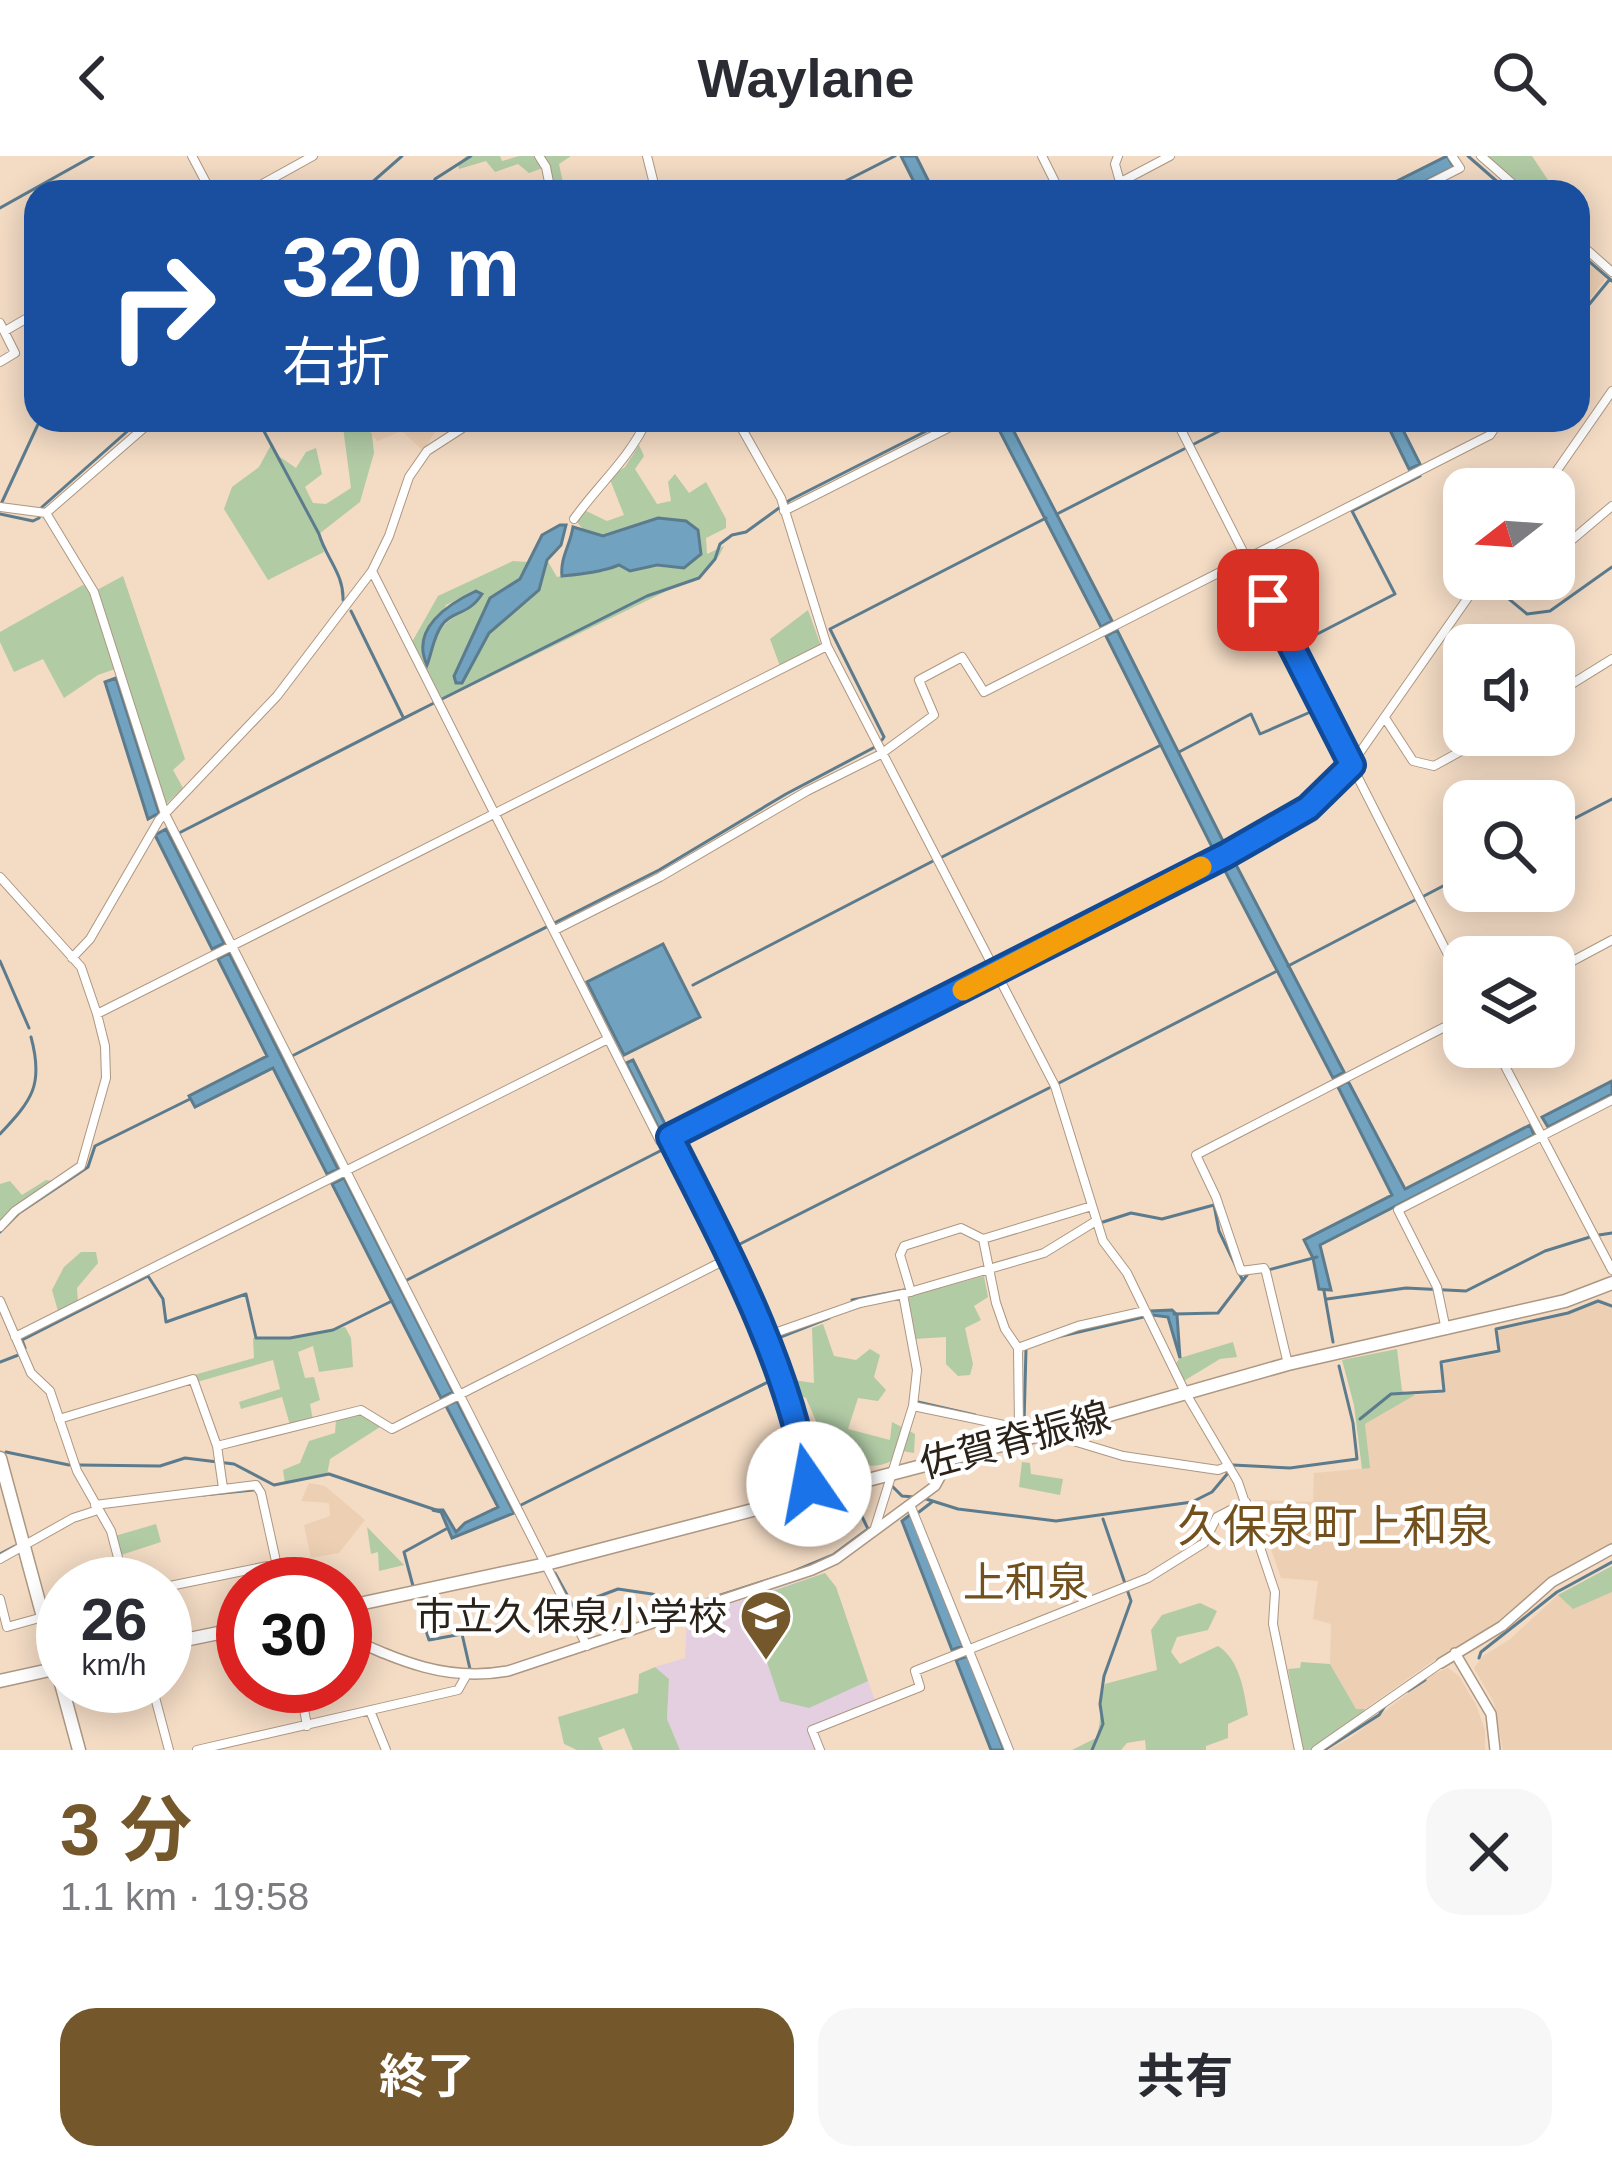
<!DOCTYPE html>
<html lang="ja">
<head>
<meta charset="utf-8">
<style>
  :root { --surface:#fff; --page:#f7f7f7; --text:#2b2b33; --muted:#7c7c81; --accent:#75572c }
  body { margin:0; font-family:Arial,"Noto Sans JP",sans-serif; background:var(--page); color:var(--text); height:100vh; display:flex; flex-direction:column; font-size:45px; white-space:nowrap }
  * { box-sizing:border-box; margin:0 }
  p { font-size:39px; color:var(--muted) }
  .icon { flex:none; width:66px; height:66px; fill:none; stroke:currentColor; stroke-width:2; stroke-linecap:round; stroke-linejoin:round }
  .map { position:relative; height:1594px; overflow:hidden }
  .panel { display:flex; flex-direction:column; background:var(--surface); flex:1 }
  .panel>* { flex:none }
  .top-card { position:absolute; left:24px; top:24px; width:1566px; height:252px; border-radius:36px; box-shadow:0 6px 30px #0003; background:#1a4fa0; color:#fff; overflow:hidden }
  .needle { width:78px; rotate:253deg }
  .buttons { position:absolute; left:1443px; top:312px; display:grid; gap:24px }
  .buttons a { display:grid; place-items:center; width:132px; height:132px; border-radius:24px; background:var(--surface); box-shadow:0 6px 30px #0003; font-size:60px }
  .speed { position:absolute; left:36px; top:1401px; display:flex; gap:24px; font-size:60px; font-weight:700; text-align:center }
  .speed>* { display:grid; place-content:center; width:156px; height:156px; border-radius:50%; background:var(--surface); box-shadow:0 6px 30px #0003; line-height:1 }
  .speed small { font-size:30px; font-weight:400 }
  .speed .limit { border:18px solid #d22; background:#fff; color:#111 }
  .pin { position:absolute; display:grid; place-items:center; width:102px; height:102px; color:#fff; margin:-51px; border-radius:24px; box-shadow:0 6px 18px #0006 }
  .me { position:absolute; width:132px; margin:-66px; rotate:348deg; stroke-linejoin:round; filter:drop-shadow(0 0 9px #0008) }
  .turn { display:flex; align-items:center; gap:42px; height:252px; padding:0 60px; font-size:54px }
  .turn .icon { width:156px; height:156px; stroke-width:2.5 }
  .turn b { display:block; font-size:84px; line-height:102px }
  .round { display:grid; place-items:center; flex:none; width:126px; height:126px; border-radius:36px; background:var(--page) }
  .overview { display:flex; align-items:center; justify-content:space-between; height:204px; padding:0 60px }
  h1 { font-size:72px; font-weight:700; line-height:90px; color:var(--accent) }
  .primary-button { display:flex; gap:24px; margin-top:auto; padding:24px 60px }
  .primary-button a { flex:1; height:138px; border-radius:36px; background:var(--accent); color:#fff; font-size:48px; font-weight:700; line-height:138px; text-align:center }
  .primary-button a+a { background:var(--page); color:var(--text) }
  header { display:flex; justify-content:space-between; align-items:center; height:156px; padding:0 60px; background:var(--surface); font-size:54px; font-weight:700 }
  .map>svg:first-child { display:block }
</style>
</head>
<body>
<header><svg class="icon" aria-label="back" viewBox="0 0 24 24"><path d="M15 5l-7 7 7 7"/></svg>Waylane<svg class="icon" aria-label="search" viewBox="0 0 24 24"><circle cx="10" cy="10" r="6"/><path d="M15 15l6 6"/></svg></header>
<div class="map">
<svg width="1612" height="1594" viewBox="0 0 1612 1594">
  <rect width="100%" height="100%" fill="#f3dbc4"/>
  <!-- built -->
  <path fill="#edd0b3" d="M1578,99L1606,122L1578,158Z
    M361,264L442,265L423,295L402,275L377,285Z
    M1599,1143L1612,1148V1388L1552,1419L1499,1465L1440,1500L1365,1553H1356L1330,1508L1331,1468L1313,1463L1318,1425L1281,1422L1254,1344L1313,1346L1314,1317L1369,1312L1365,1268L1415,1239L1445,1237L1442,1208L1500,1197L1496,1172L1567,1156Z
    M309,1327L325,1330L365,1364L339,1397L311,1402L304,1369L330,1360L329,1347L301,1345Z
    M1612,1410V1594H1503L1494,1547L1474,1512L1483,1500L1509,1484L1558,1439Z
    M1448,1512L1459,1520L1476,1549L1485,1574V1594H1328L1352,1581L1431,1519Z"/>
  <!-- education -->
  <path fill="#e3cfdf" d="M825,1417L836,1431L875,1545L809,1572L818,1594H680L667,1563L669,1523L655,1511L685,1502L687,1462Z"/>
  <!-- green -->
  <path fill="#b1cba5" fill-rule="evenodd" d="M466,0H500L502,5L519,0H571L559,8L565,36H548L543,12L529,17L518,8L495,16L486,5L459,13L458,8Z
    M1486,0H1532L1556,36H1527Z
    M352,264H361L372,278L374,297L360,346L319,378L324,396L268,424L224,353L232,331L259,311L272,287L280,301L296,312L306,296L316,292L322,318L305,331L313,347L326,348L351,332L343,271Z
    M639,289L644,300L635,313L657,348L671,345L668,326L675,318L689,337L706,326L726,363V372L706,382L707,398L724,390C713,414 698,425 673,432L442,544L412,486L438,440L513,405L528,406L521,423L490,443L454,520L462,527L489,477L539,434L547,404L557,421L583,415L603,416L619,409C636,418 652,408 670,412L686,365C677,365 665,361 657,363C629,366 596,398 576,364L584,354L607,365L624,359L609,321L625,311ZM475,435L482,439C464,467 450,450 432,489L446,449Z
    M123,420L185,603L173,614L183,632L166,648L121,511L98,519L64,542L43,503L14,516L0,486V476L83,429L97,434Z
    M808,454L821,490L780,510L770,483Z
    M46,1024L53,1025L0,1065V1028L10,1025L22,1039Z
    M81,1096H96L98,1107L77,1132L78,1146L58,1155L52,1134L64,1111Z
    M984,1120L988,1141L974,1150L981,1164L965,1172L973,1208L970,1219L958,1220L946,1208V1181L914,1183L907,1141Z
    M823,1168L834,1200L856,1204L870,1193L880,1199L874,1221L886,1234L878,1245L858,1242L848,1273L890,1284L892,1266L915,1278L914,1297L902,1295C882,1320 860,1305 834,1307L806,1242L795,1237L786,1223L814,1227L812,1172Z
    M345,1171L351,1182L353,1211L319,1216L313,1190L298,1196L305,1222L314,1221L320,1244L310,1248L313,1264L290,1269L282,1241L241,1253L239,1246L280,1233L273,1204L197,1226L194,1219L254,1202L253,1182H290Z
    M1233,1186L1237,1201L1220,1203L1182,1226L1174,1210L1180,1202Z
    M1397,1193L1402,1235L1415,1239L1365,1268L1370,1312L1362,1313L1354,1249L1342,1204Z
    M362,1257L380,1271L330,1303L327,1319L285,1328L283,1314L300,1307L309,1285L335,1277L336,1264Z
    M1022,1306L1030,1307L1031,1318L1063,1323L1060,1339L1019,1331Z
    M156,1368L161,1386L121,1399L115,1380Z
    M367,1371L404,1409L379,1415L378,1396L371,1398Z
    M1612,1410V1436L1573,1453L1558,1439Z
    M825,1417L836,1431L868,1525L809,1552L780,1545L758,1479L761,1439Z
    M1200,1447L1217,1455L1208,1474L1177,1481L1171,1496L1180,1508L1218,1490C1240,1504 1244,1535 1248,1559L1228,1568V1582L1206,1590V1594H1146L1145,1584L1127,1587L1121,1594H1072L1096,1582C1103,1562 1098,1550 1105,1528L1157,1514L1151,1474L1162,1459Z
    M1301,1506L1330,1508L1356,1553H1365L1356,1565L1312,1594H1303L1288,1513L1300,1512Z
    M655,1511L669,1523L667,1563L680,1594H633L624,1572L598,1582L603,1594H577L564,1588L558,1561L638,1537L639,1518Z
    M118,1530H147L152,1547L124,1554Z"/>
  <!-- water -->
  <path fill="#71a3c0" stroke="#5c7c8e" stroke-width="3" d="M901,0H916L934,36H919Z
    M1447,0L1454,11L1403,36H1375Z
    M994,264H1008L1112,465L1101,471Z
    M1385,264H1398L1420,308L1409,313Z
    M658,362L686,365L698,374L701,398L684,412L657,409L630,415L619,409C602,416 581,418 562,420C560,402 570,390 573,371L603,380Z
    M560,369H566L561,389L547,404L539,434L489,477L462,527H456L454,520L490,442L520,423L542,379Z
    M476,435L482,438C468,460 453,454 442,469C433,481 432,497 427,509C410,473 448,448 476,435Z
    M1117,474L1226,691L1215,697L1106,480Z
    M116,522L159,657L148,663L105,526Z
    M166,673L224,787L212,793L155,679Z
    M1233,703L1344,916L1333,922L1222,709Z
    M663,788L700,861L624,899L587,826Z
    M229,797L338,1013L327,1018L273,912L195,951L189,940L267,900L218,803Z
    M633,904L669,976L662,979L626,907Z
    M1348,925L1405,1033L1530,969L1534,979L1320,1089L1331,1134L1319,1133L1313,1102L1304,1084L1392,1039L1338,931Z
    M1612,925V938L1548,971L1542,961Z
    M669,987L725,1098L719,1102L663,990Z
    M344,1022L453,1236L441,1242L332,1028Z
    M1172,1154L1177,1159L1180,1202L1168,1161L1152,1159L1053,1182L1150,1155Z
    M457,1245L514,1357L452,1382L441,1356L432,1354H443L456,1376L465,1367L498,1351L446,1250Z
    M911,1358L963,1490L952,1494L902,1365Z
    M968,1500L1004,1594H991L956,1504Z"/>
  <g fill="none" stroke-linecap="round" stroke-linejoin="round">
    <!-- stream -->
    <path stroke="#5c7c8e" stroke-width="3" d="M1468,0L1509,36
      M361,36L402,0
      M430,36L435,23L471,0
      M824,36L895,0
      M0,52L93,0
      M1578,96L1612,125
      M1578,162L1610,123
      M258,264L319,378C326,402 344,418 343,444
      M1194,288L1241,264
      M2,346L40,264
      M0,358L33,365L39,362L42,351L140,264
      M1057,358L1184,293
      M1486,424L1527,458L1550,455L1612,411
      M351,455L403,561
      M1296,489L1395,438L1352,355L1420,320
      M442,543L647,440L699,422L715,403L720,388L732,379L746,376L790,344L948,264
      M434,547L404,562L179,677Z
      M882,584L884,581L830,473L1046,362
      M1179,596L1251,558L1260,578L1315,554L1288,496
      M1458,643L1464,655
      M1554,673L1612,643
      M942,701L1161,589
      M1424,740L1464,719
      M0,805L29,872
      M1288,810L1415,744
      M693,829L935,704
      M290,901L659,714L786,638L875,591
      M1059,927L1277,815
      M0,978C32,944 44,929 31,881
      M1103,1066L1131,1057L1162,1063L1214,1049L1219,1075L1242,1123
      M0,1076L19,1057L88,1011L95,990L190,943
      M1599,1079L1612,1077
      M732,1092L1049,932
      M1268,1114L1317,1101
      M407,1124L664,993
      M1324,1135L1333,1186
      M1327,1143L1406,1132L1466,1135L1545,1095L1590,1081
      M852,1144L904,1134
      M1174,1158L1218,1157L1247,1119
      M25,1192L22,1184L148,1120L163,1143L166,1166L246,1138L256,1182H290L333,1174L392,1145
      M0,1206L21,1198
      M781,1215L773,1184L829,1162
      M918,1246L975,1259
      M1360,1263L1391,1238L1444,1235L1441,1206L1499,1195L1496,1173L1568,1157L1598,1145L1612,1150
      M1024,1267L1026,1193
      M6,1296L69,1309
      M79,1309L160,1310L185,1302L234,1308L274,1329L329,1318L439,1355
      M1233,1309L1290,1312L1357,1303L1353,1267L1339,1210
      M811,1322L821,1325L861,1315
      M892,1330L902,1340L914,1341
      M203,1339L253,1334
      M923,1342L958,1353L1056,1365L1192,1346L1212,1336L1228,1317
      M517,1351L772,1224L781,1238L802,1320
      M919,1356L932,1346
      M0,1398L15,1390
      M792,1416L833,1399L868,1373L853,1342
      M555,1417L573,1450L618,1433L652,1438L679,1449L696,1447L777,1421
      M413,1430L404,1396L446,1373
      M416,1443L429,1484L462,1478L470,1513
      M1479,1502L1481,1496L1557,1436L1612,1406
      M1408,1535L1425,1524
      M1092,1594L1103,1568L1100,1548L1104,1520L1131,1445L1103,1363
      M1324,1594L1379,1559L1385,1550"/>
    <!-- minor casing -->
    <g stroke="#ad9782" stroke-width="10">
      <path id="minor" d="M192,0L211,36
        M539,0L546,11L551,36
        M647,0L656,36
        M1042,0L1060,36
        M1118,0L1115,8L1120,26
        M1481,0L1522,36
        M1437,24L1444,36
        M248,36L313,0
        M1102,36L1170,0
        M1413,36L1460,12L1452,0
        M1578,86L1612,116
        M0,167L15,197L0,206
        M5,175L36,157
        M737,264L781,342L827,490L1055,930L1103,1085L1127,1117L1185,1236L1238,1326L1275,1436L1273,1468L1299,1594
        M1176,264L1464,830
        M1544,333L1612,235
        M0,351L46,357L153,264
        M784,355L964,264
        M46,357L94,436L165,658L587,1490
        M574,363C599,328 629,303 647,264
        M1554,399L1612,350
        M372,415L660,985L997,816L1308,652L1351,609L1481,423
        M1554,539L1612,503
        M1385,562L1413,605L1434,610L1490,579
        M0,721L81,811L97,858L105,890L106,922L81,1010L15,1055L0,1071
        M555,774L660,721L807,635L881,598L934,559L919,524L962,501L984,536L1490,279L1500,264
        M72,802L90,783L159,664L277,540L372,415L389,380L409,321L427,295L475,264
        M1554,815L1612,784
        M97,858L827,490
        M1495,891L1612,1114
        M670,981L756,1149L776,1215L790,1238L809,1340
        M983,1083L1092,1050
        M911,1136L900,1099L904,1090L961,1072L983,1083L996,1147L1005,1173L1018,1192L1019,1272L1024,1282
        M0,1145L31,1217L50,1235L77,1315L111,1375L125,1428
        M1446,1174L1437,1131L1398,1054L1612,944
        M766,1180L860,1147L903,1138L1044,1097L1096,1065
        M15,1181L608,883
        M1018,1192L1078,1170L1145,1155
        M1288,1208L1266,1116L1264,1112L1241,1115L1216,1041L1196,999L1464,861
        M913,1250L1019,1272
        M59,1263L193,1223L217,1290L223,1332
        M1047,1277L1123,1300L1218,1314L1226,1311
        M217,1290L361,1254L392,1273L731,1101
        M95,1349L256,1329L261,1337L281,1428
        M911,1351L1009,1594
        M874,1375L913,1250L917,1214L903,1138
        M0,1403L73,1362L98,1354
        M165,1431L277,1408
        M0,1443L7,1471L43,1461
        M152,1530L169,1594
        M300,1530L307,1570
        M371,1557L386,1594
        M197,1594L458,1534L466,1520
        M820,1594L812,1574L920,1531L915,1515L1148,1422L1204,1387L1217,1361L1246,1346
        M1316,1594L1441,1507"/>
    </g>
    <!-- tertiary casing -->
    <g stroke="#ad9782" stroke-width="12">
      <path id="tertiary" d="M345,1480C400,1505 446,1526 508,1515L812,1414L836,1403L935,1330L940,1321L937,1306
        M1455,1497L1491,1558L1495,1594
        M1441,1507L1502,1470L1552,1426L1612,1393"/>
    </g>
    <!-- primary casing -->
    <g stroke="#ad9782" stroke-width="15">
      <path id="primary" d="M0,1302L79,1594
        M345,1451L546,1408L1025,1283L1288,1208L1565,1145L1612,1127
        M165,1488L243,1472
        M0,1525L63,1511"/>
    </g>
    <!-- minor -->
    <use href="#minor" stroke="#fff" stroke-width="8"/>
    <!-- tertiary -->
    <use href="#tertiary" stroke="#fff" stroke-width="9"/>
    <!-- primary -->
    <use href="#primary" stroke="#fff" stroke-width="12"/>
  </g>
  <g fill="none" stroke-linecap="round" stroke-linejoin="round">
    <!-- route casing -->
    <g stroke="#114b97" stroke-width="30">
      <path id="route" d="M809,1328C787,1203 727,1094 670,981L1226,699L1308,652L1352,609L1268,444"/>
    </g>
    <!-- route -->
    <use href="#route" stroke="#1a73e8" stroke-width="21"/>
    <!-- slow -->
    <path stroke="#f59e0b" stroke-width="21" d="M963,834L1201,711"/>
  </g>
  <!-- icons -->
  <defs>
    <g id="school-pin" transform="scale(2.7)"><path d="M0 17L-7.5 6A9.5 9.5 0 1 1 7.5 6Z" fill="#75572c" stroke="#fff"/><path d="M0-5L7-2L0 1L-7-2ZM-4 1L0 2.5L4 1V4Q0 6-4 4Z" fill="#fff"/></g>
  </defs>
  <g fill-rule="evenodd">
    <use href="#school-pin" x="766" y="1460"/>
  </g>
  <g text-anchor="middle" dominant-baseline="central" stroke-width="9" stroke-linejoin="round" paint-order="stroke">
    <!-- street labels -->
    <g font-size="39" fill="#2b2219" stroke="#fff">
      <text transform="translate(1015 1284) rotate(-15)">佐賀脊振線</text>
    </g>
    <!-- poi labels -->
    <g font-size="39" fill="#2b2219" stroke="#fff" text-anchor="end">
      <text x="727" y="1460">市立久保泉小学校</text>
    </g>
    <!-- neighbourhood labels -->
    <g font-size="42" fill="#72511e" stroke="#fff">
      <text x="1026" y="1426">上和泉</text>
    </g>
    <!-- quarter labels -->
    <g font-size="45" fill="#72511e" stroke="#fff">
      <text x="1335" y="1370">久保泉町上和泉</text>
    </g>
  </g>
</svg>
<div class="buttons">
<a><svg class="needle" viewBox="-14 -14 28 28"><path d="M0-13l5 13h-10z" fill="#e53935"/><path d="M0 13l5-13h-10z" fill="#7c7c81"/></svg></a>
<a><svg class="icon" aria-label="sound" viewBox="0 0 24 24"><path d="M4 9h4l5-4v14l-5-4H4zM17 9q2 3 0 6"/></svg></a>
<a><svg class="icon" aria-label="search" viewBox="0 0 24 24"><circle cx="10" cy="10" r="6"/><path d="M15 15l6 6"/></svg></a>
<a><svg class="icon" aria-label="layers" viewBox="0 0 24 24"><path d="M12 4l9 5-9 5-9-5zM3 14l9 5 9-5"/></svg></a>
</div>
<div class="speed"><div>26<small>km/h</small></div><div class="limit">30</div></div>
<div class="pin" style="left:1268px;top:444px;background:#d93025"><svg class="icon" aria-label="arrive" viewBox="0 0 24 24"><path d="M6 21V4h12l-3 4 3 4H6"/></svg></div>
<svg class="me" style="left:809px;top:1328px" viewBox="-20 -20 40 40"><circle r="19" fill="#fff"/><path d="M0-13L10 11 0 6-10 11z" fill="#1a73e8"/></svg>
<div class="top-card">
<div class="turn"><svg class="icon" aria-label="right" viewBox="0 0 24 24"><path d="M7 20v-9h11M14 6l5 5-5 5"/></svg><div><b>320 m</b>右折</div></div>
</div>
</div>
<section class="panel">
<div class="overview"><div><h1>3 分</h1><p>1.1 km · 19:58</p></div><a class="round"><svg class="icon" aria-label="close" viewBox="0 0 24 24"><path d="M6 6l12 12M18 6L6 18"/></svg></a></div>
<div class="primary-button"><a>終了</a><a>共有</a></div>
</section>
</body>
</html>
